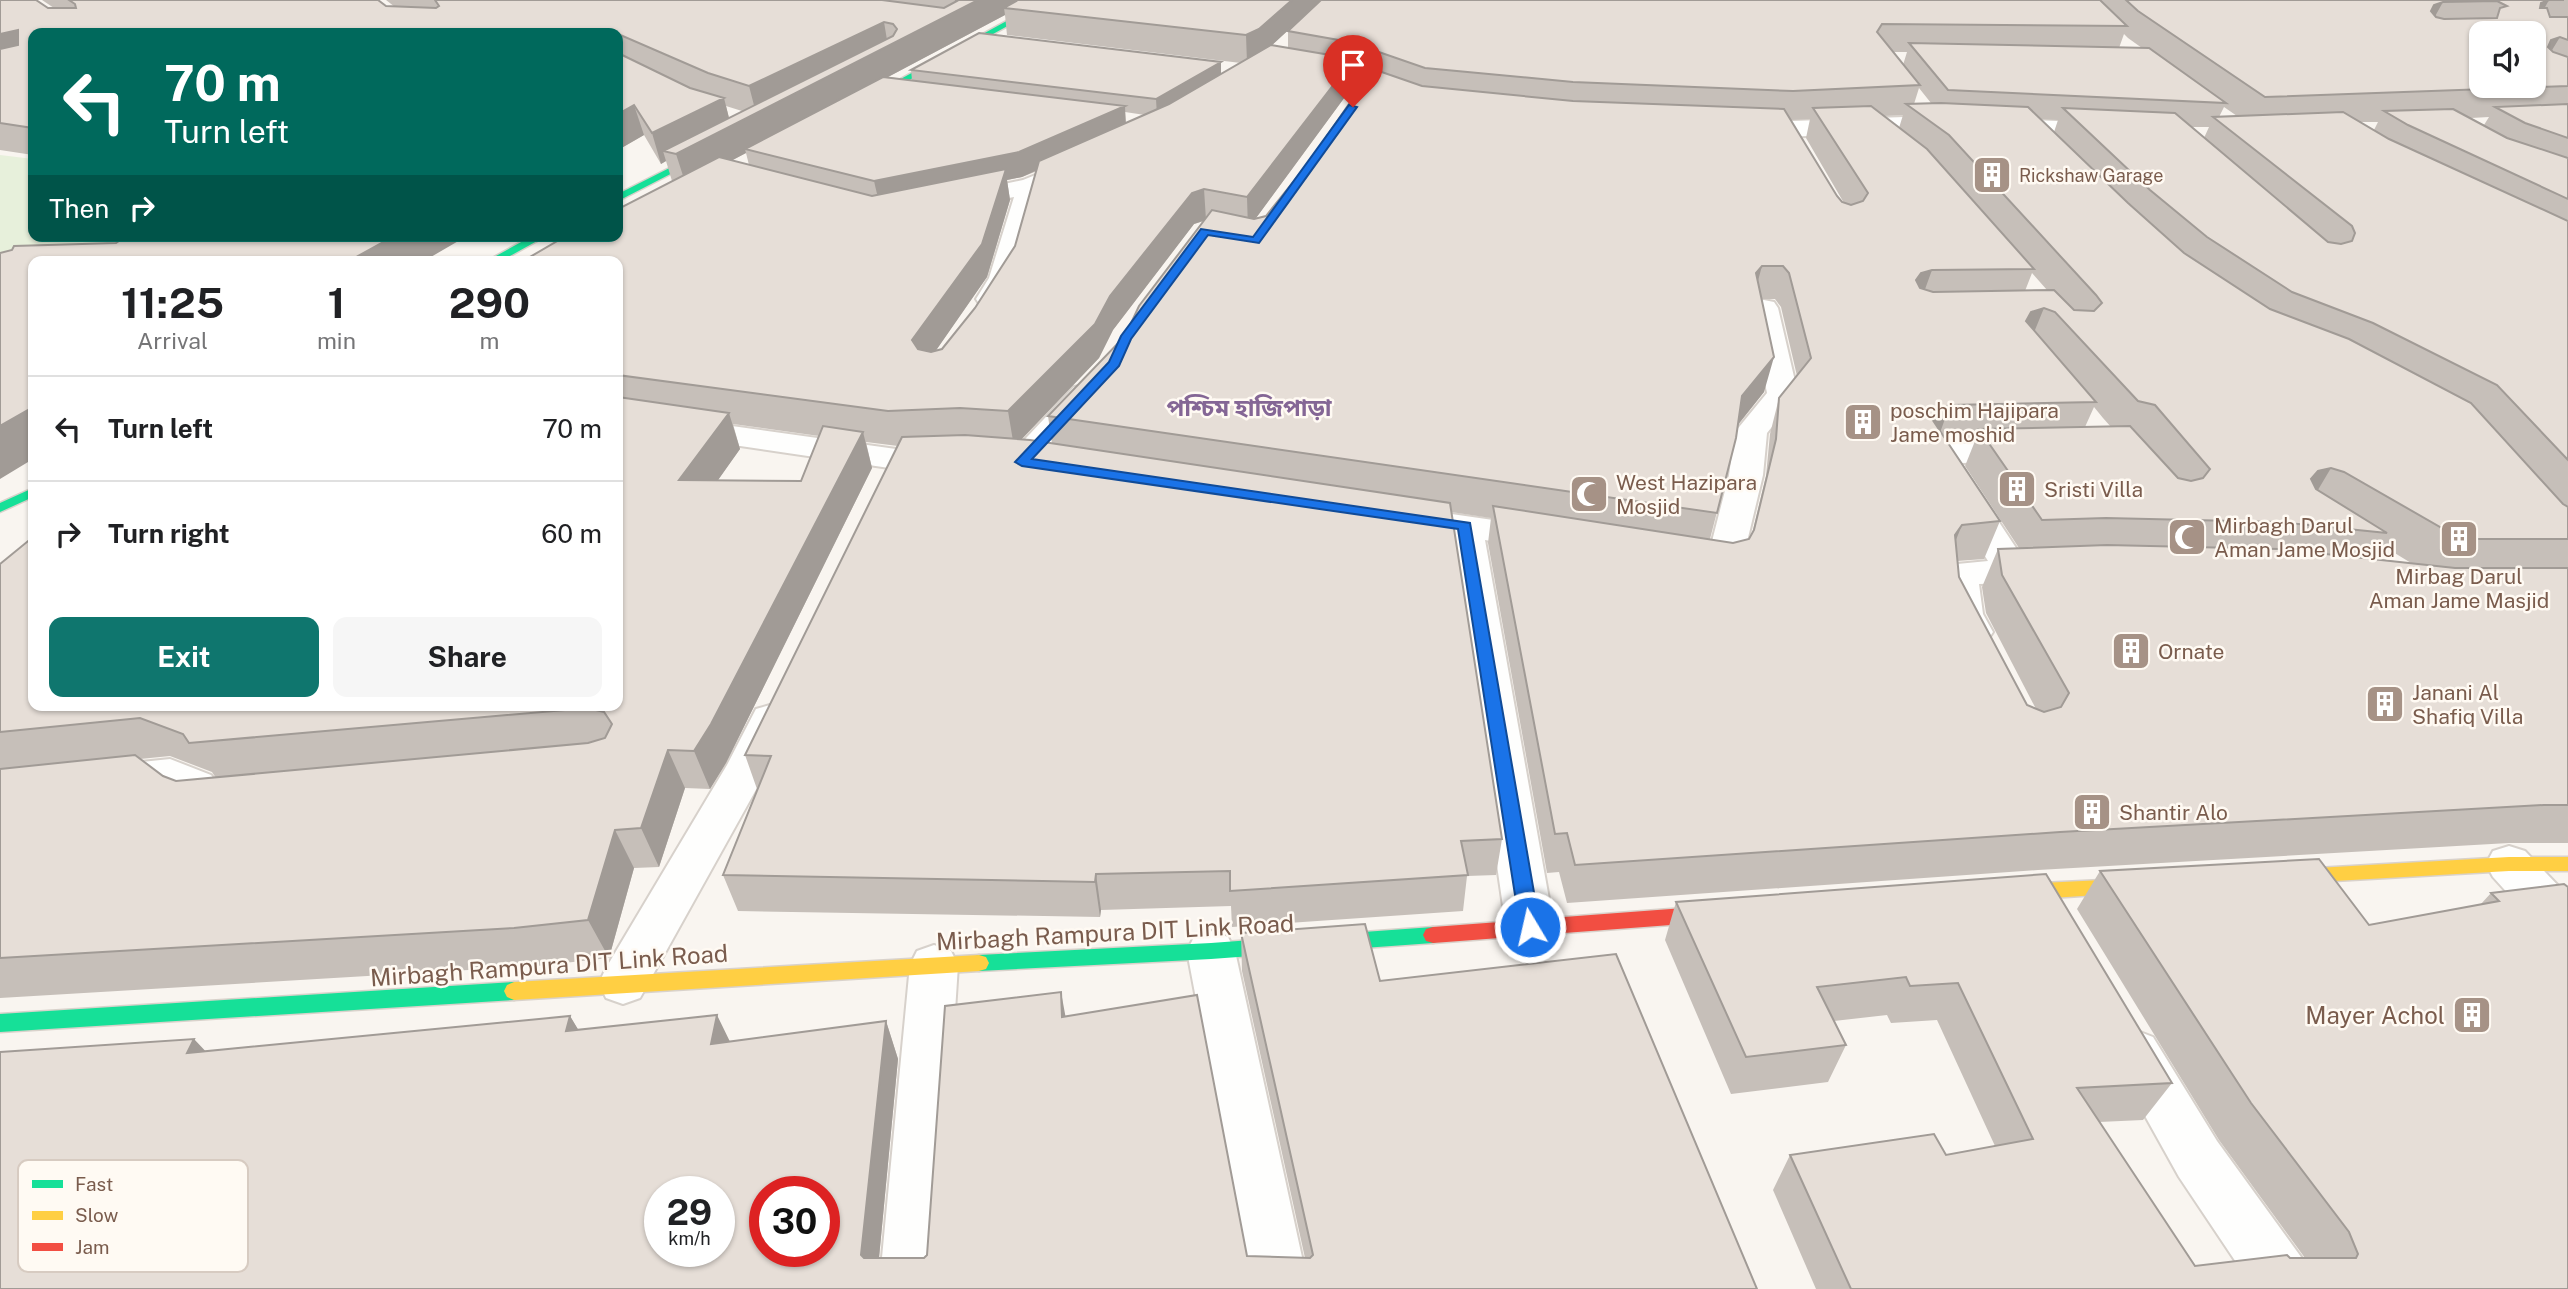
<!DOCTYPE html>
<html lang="en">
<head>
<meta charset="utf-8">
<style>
  :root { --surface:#fff; --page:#f6f6f6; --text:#202124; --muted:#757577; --line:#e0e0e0; --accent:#0f766e }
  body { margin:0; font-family:"Public Sans","Noto Sans Bengali",sans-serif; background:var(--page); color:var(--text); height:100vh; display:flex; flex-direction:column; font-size:26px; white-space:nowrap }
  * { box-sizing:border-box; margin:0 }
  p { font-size:23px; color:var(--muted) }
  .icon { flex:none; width:38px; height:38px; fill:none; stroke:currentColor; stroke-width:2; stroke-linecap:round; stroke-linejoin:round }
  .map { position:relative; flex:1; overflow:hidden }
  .side { position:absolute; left:28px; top:256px; width:595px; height:455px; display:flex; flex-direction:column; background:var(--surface); border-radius:14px; box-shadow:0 2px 5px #0004 }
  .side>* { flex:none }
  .hud { position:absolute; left:28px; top:28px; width:595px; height:214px; border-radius:14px; box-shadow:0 2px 5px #0004; background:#00695c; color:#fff; overflow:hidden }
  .fabs { position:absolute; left:2469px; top:21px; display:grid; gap:14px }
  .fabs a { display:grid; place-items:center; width:77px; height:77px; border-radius:14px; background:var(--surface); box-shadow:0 2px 5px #0004; font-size:35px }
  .speed { position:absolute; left:644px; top:1176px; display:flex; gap:14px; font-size:35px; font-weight:700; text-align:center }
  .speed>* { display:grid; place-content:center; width:91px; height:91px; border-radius:50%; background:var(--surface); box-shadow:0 2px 5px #0004; line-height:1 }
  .speed small { font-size:18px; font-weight:400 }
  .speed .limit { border:10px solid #d22; background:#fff; color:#111 }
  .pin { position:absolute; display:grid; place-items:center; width:60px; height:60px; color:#fff; margin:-72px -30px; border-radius:50% 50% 50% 0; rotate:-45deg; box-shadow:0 0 7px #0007 }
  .pin .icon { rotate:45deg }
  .me { position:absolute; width:77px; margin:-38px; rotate:351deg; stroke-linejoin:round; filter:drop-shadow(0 0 5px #0008) }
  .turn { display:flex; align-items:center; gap:24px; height:147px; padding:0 21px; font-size:32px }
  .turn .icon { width:91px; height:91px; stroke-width:2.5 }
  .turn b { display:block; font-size:49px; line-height:60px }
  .then { display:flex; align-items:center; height:66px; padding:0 21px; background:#0003; gap:14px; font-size:26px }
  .eta { display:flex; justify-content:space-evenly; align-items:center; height:119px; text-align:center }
  .eta b { font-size:42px; font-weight:700; line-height:49px }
  .action { display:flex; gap:14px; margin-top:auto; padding:14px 21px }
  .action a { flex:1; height:80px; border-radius:14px; background:var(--accent); color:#fff; font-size:28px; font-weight:700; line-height:80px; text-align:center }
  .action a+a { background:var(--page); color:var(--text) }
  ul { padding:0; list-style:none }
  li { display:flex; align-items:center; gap:21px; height:105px; padding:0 21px; border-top:2px solid var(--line) }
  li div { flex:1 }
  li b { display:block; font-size:26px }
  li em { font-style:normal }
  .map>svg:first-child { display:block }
</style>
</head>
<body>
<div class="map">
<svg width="2568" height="1289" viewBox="0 0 2568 1289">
  <rect width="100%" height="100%" fill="#f9f5f0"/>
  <!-- green -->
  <path fill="#e7f0db" d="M0,155L33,159V236H146L116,254L33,261L0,276Z"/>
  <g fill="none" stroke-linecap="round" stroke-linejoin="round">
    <!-- street casing -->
    <g stroke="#d7d1cb" stroke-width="4">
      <path id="street" d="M1300,63L1348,73L1418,97L1421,102L1418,107L1410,109L1336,82L1293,73L1290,69L1293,65Z
        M1932,116L2108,123L2116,125L2119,130L2116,135L2108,137L1932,130L1786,137L1737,133L1734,128L1737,123Z
        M1080,157L1088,159L1092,164L1088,169L1041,190C1030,229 1023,271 1000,305L990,307L980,305L976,299L989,278L1014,197L957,208L948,206L945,201L948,196L1023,180Z
        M1764,300L1774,302L1778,308L1798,394L1767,433L1763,475L1741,567L1736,575L1723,578L1684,571L1679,563L1684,555L1697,552L1709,553L1729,475L1735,432L1767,393L1750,308L1754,302Z
        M1085,385L1096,387L1100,394L1096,401L1034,469L1022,472L1010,469L1006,462L1010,455L1074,387Z
        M618,410L896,449C917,446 936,443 957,448L961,455L957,462C937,467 916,466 896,469L618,428Z
        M2021,442L2033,445L2037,452L2033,459L2021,462L1960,463L2024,560H2042L2055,563L2060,571L2055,579L2042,582L1979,584L1983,614L1993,632L1987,641L1974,645L1961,641C1948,621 1933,587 1947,565L1988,561L1921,454L1925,447L1937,444Z
        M1403,507L1541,527L1553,530L1559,538L1553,546L1541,549L1485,540L1554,927L1547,941L1530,946L1513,941L1506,927L1449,535L1391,524L1386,517L1391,510Z
        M770,705L784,709L790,719L768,768L640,998L623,1004L606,998L599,983L606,968L727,765L756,709Z
        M170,759L211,775L218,784L239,789L246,800L239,811C225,816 205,822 191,813C182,806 182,795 168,792C146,787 124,800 98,792L92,781L98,770L113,765Z
        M2509,846L2525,851L2568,896V946L2551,941L2493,877L2486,864L2493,851Z
        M1211,931L1228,937L1235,951L1309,1289H1251L1187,951L1194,937Z
        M934,945L951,951L958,965L937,1289H879L910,965L917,951Z
        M2135,1030L2153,1037L2217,1141L2309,1268L2317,1289H2254L2179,1177L2110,1053L2117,1037Z"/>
    </g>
    <!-- fast casing -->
    <g stroke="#d9d2cb" stroke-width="3">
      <path id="fast" d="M1045,0H1055L862,106L855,104Z
        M713,146L721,148L618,201V194Z
        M532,236H546L501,261H487Z
        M33,488V497L0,512V503Z
        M1433,927L1440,929L1443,935L1440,941L1433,943L1211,959L979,971L972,969L969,963L972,957L979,955L1211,943Z
        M514,982L521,985L524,991L521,997L514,1000L0,1032V1014Z"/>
    </g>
    <!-- slow casing -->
    <g stroke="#d9d2cb" stroke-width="3">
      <path id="slow" d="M2509,857H2568V871H2509L2280,884L2273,882L2271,877L2273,872L2280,870Z
        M2143,878L2150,880L2152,885L2150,890L2143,892L2004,901L1997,898L1995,893L1997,888L2004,885Z
        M979,955L986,957L989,963L986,969L979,971L514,1000L507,997L504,991L507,985L514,982Z"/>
    </g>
    <!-- jam casing -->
    <g stroke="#d9d2cb" stroke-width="3">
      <path id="jam" d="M1724,905L1731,908L1734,913L1731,918L1724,921L1433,943L1426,941L1423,935L1426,929L1433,927Z"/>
    </g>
    <!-- street -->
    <use href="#street" fill="#fefefd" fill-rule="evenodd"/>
    <!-- fast -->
    <use href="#fast" fill="#16e098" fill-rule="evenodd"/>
    <!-- slow -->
    <use href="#slow" fill="#ffcf43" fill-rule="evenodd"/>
    <!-- jam -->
    <use href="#jam" fill="#f24e42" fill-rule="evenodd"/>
  </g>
  <!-- wall -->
  <path fill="#c6bfb9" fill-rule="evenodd" d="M0,0L48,8H54L42,0H378L386,6L395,7L386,0H1321L1272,45L1288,48V31L1321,0H2568V843H2509L2038,870L1567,903L1559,872L1547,873L1488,543L1491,518L1451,512L1502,839L1496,875L1467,876L1463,911L1232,927L1231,906L1101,910L1100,917L738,911L723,875L757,789L745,755L898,446L866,442L872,468L726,763L710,789L685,788L659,867L634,868L609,958L537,966L0,998V564L618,705V261L672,181L666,161L661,164L644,135L618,150V33H33V155L0,150ZM1005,15L1007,35L1241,63L1221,74L911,70L912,80L888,77ZM2124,34L2128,38L2142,48H2119ZM1893,52H1907L1903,65ZM1351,71L1368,77L1309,162L1266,216L1256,218L1350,90ZM1919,88L1931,103L1914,104ZM726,106L742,111L729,118ZM2224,107L2237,116L2219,117ZM1125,112L1145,115L1126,123ZM1903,115L1899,128L1884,116ZM2489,117L2484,125L2471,118ZM1810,119L1806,138L1844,203L1842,202L1837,196L1790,120ZM2041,119L2058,120L2054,132ZM2360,122H2378L2374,130ZM2191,127H2209L2204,138ZM746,153L749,165L732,160ZM1037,171L1015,246L975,308L942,349L936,350L987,277L1010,200L1007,180L1022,177ZM1204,221L1125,336L1048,416L1052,444L1021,440L1099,358L1113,330L1194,224ZM2032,273L2047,290L2025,291ZM1762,299H1775L1781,307L1797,376L1779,398L1770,434L1766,476L1752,534L1749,539L1733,543L1710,539L1736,438L1738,425L1764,392ZM2094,407L2103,418L2111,427H2085ZM733,424L819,436L801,481H717L740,449ZM1947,441H1975L1965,466L2019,548L1998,549L1982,587L1986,613L2036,709L2027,705L1959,577L1957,561L1984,559L2000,521ZM2380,544L2411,563L2370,558ZM170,756L212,772L216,778L176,781L163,776L140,759Z
    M2100,871L2369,925L2480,905L2491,893L2568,887V1289H1816L1773,1190L1790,1155H1946L1995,1146L1937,1020L1891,1023L1887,1015L1834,1021L1846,1045L1828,1082L1731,1094L1665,940L1676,902L2046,874L2172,1083L2143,1120L2099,1122L2195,1266L2290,1258H2305L2219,1140L2077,909Z
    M1241,933L1380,981L1757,1289H0L205,1051L570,1016L578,1030L730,1042L886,1021L898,1059L879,1258H924L927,1255L1065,1016L1247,1256L1305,1258L1242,971Z"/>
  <!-- shaded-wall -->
  <path fill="#a19b96" d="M978,0H1032L1004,8L1005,15L750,150L745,149L746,153L686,185L676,154L663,151L666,161L661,164L652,133L724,98L731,126L756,113L749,86L884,22L888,46Z
    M1292,0H1321L1259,57L1247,63L1246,35Z
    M2549,0L2534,27L2541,3Z
    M2443,2L2428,29L2420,32L2434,5Z
    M18,30L33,56L0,65V34Z
    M2560,37L2543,65L2535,69L2551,40Z
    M1221,62V79L1157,116L1156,99Z
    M1351,62L1350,90L1248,229L1247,197Z
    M634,105L644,135L618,150V114Z
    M1125,106L1126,130L1022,177L1007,180L1010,200L987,277L919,375L874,181Z
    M1204,189L1206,220L1194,224L1113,330L1099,358L1014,447L1008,411L1110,296L1192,193Z
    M394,236H467L424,261H349Z
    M1762,266L1753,299L1756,273Z
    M1932,270L1920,303L1916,280L1921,273Z
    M2044,308L2030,342L2026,321L2031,312Z
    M1774,357L1764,392L1732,432L1742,396Z
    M1950,405L1937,441L1923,446L1936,409Z
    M33,407V459L0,479V426Z
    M729,413L740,449L692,517L679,480Z
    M863,432L872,468L726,763L710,789L694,751Z
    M2331,468L2309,505L2311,479L2318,471Z
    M1962,525L1947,562L1955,535Z
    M668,750L685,788L659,867L641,828Z
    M615,830L634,868L609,958L588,920Z
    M1096,874L1101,910L1100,917L1095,882Z
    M1061,992L1068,1030L1062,1017Z
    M717,1015L735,1052L711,1044Z
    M570,1016L593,1054L566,1031Z
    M886,1021L898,1059L876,1289L861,1255Z
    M194,1039L229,1076L187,1053Z"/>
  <!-- building -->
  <path fill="#e6ded7" stroke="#a19b96" stroke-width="2" fill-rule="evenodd" d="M0,0H36L48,8H76L75,4L69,0H378L386,6L436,8L439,6L435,0H882L944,8L957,1L956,0H978L676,154L663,151L893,36L897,29L893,24L884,22L749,86L708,73L609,30V33H33V128L0,123V49L18,45V30L0,34Z
    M1018,0H1292L1259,29L1246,35L1004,8Z
    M1321,0H2100L2127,26L1882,24L1877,32L1920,85L1793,91L1573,82L1425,68L1350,42L1288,31Z
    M2126,0H2564H2549L2541,3L2540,8H2547L2550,17H2568V40L2560,37L2551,40L2548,47L2553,52L2568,57V86L2265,97L2138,11ZM2497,1L2507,6L2500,8L2497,18L2444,19L2436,17L2431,11L2434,5L2443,2ZM2482,33H2534V86H2482Z
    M979,33L1221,62L1156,99L911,70Z
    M1909,43L2149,48L2226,103L1948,90Z
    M1271,45L1336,56L1351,62L1247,197L1204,189L1192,193L1110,296L1095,324L1008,411L960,408L888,411L618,375V261H523L566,236H618V209L719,157L872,196L1006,169L982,244L912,340L918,349L931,352L942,349L975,308L1015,246L1039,161L1169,104Z
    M618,53L690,88L724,98L652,133L634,105L618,114Z
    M1373,69L1422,86L1573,101L1784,109L1837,196L1842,202L1851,205L1863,201L1868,193L1813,108L1871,106L1927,149L2034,269L1932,270L1921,273L1916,280L1920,288L1933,292L2054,290L2074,310L2094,311L2102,303L2096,295L1949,135L1906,104L1941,103L2028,107L2128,203L2184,253L2270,309L2349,339L2471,403L2563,504L2568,507V539H2461L2344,472L2331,468L2318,471L2311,479L2316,489L2387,533L2278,522L2106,518L2042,520L1979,429L2130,426L2178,478L2191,481L2203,478L2210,469L2155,405L2138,401L2055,312L2044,308L2031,312L2026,321L2096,402L1950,405L1936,409L1932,419L2000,521L1962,525L1955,535L1959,577L2027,705L2044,712L2061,707L2069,693L2002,575L1998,549L2107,545L2279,549L2455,568H2568V805H2544L2060,832L1575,865L1567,833L1555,834L1493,506L1733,543L1749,539L1754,530L1776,439L1779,398L1811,358L1789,273L1783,266H1762L1756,273L1774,357L1742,396L1736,438L1717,513L1048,416L1125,336L1139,306L1212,210L1254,219L1266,216L1309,162Z
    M883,77L1125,106L1019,152L874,181L745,149Z
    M2568,104V138L2525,123L2495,107Z
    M2063,108L2175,113L2328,242L2341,244L2352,241L2355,233L2352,226L2213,117L2343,112L2389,139L2568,221V460L2497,385L2373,323L2292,292L2207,237L2150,190Z
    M2453,109L2507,138L2568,158V199L2408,125L2384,111Z
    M126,236H394L349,261H33V407L0,426V253L12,250L14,246L116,243Z
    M618,397L729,413L679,480L801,481L823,426L863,432L711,724L694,751L668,750L641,828L615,830L588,920L514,928L0,958V769L135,755L163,776L176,781L588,743L605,738L612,724L604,712L588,708L189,743L183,734L140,718L0,732V564L33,537V705H618Z
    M965,435L1030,440L1450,503L1502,839L1461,841L1468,875L1230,891V871L1096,874L1095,882L723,875L771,756L745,755L902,437Z
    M2319,859L2369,925L2499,901L2491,893L2564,884L2568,887V1289H1851L1790,1155L1934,1134L1946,1155L2033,1139L1958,983L1910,986L1906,977L1817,987L1846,1045L1746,1057L1676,902L2046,874L2172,1083L2077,1088L2195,1266L2287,1255L2290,1258H2356L2358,1254L2349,1232L2251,1103L2100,871Z
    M1365,924L1380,981L1616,954L1757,1289H0V1052L194,1039L187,1053L570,1016L566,1031L717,1015L711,1044L886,1021L861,1255L864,1258H924L927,1255L945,1006L1061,992L1062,1017L1197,995L1247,1256L1310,1258L1313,1255L1241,933ZM660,1192H719V1251H660ZM765,1192H824V1251H765Z"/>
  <!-- route -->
  <path fill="#1a73e8" stroke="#114b97" stroke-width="2" d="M1349,105L1357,107L1259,243L1208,235L1131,339L1119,366L1032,459L1470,523L1540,927L1537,933L1530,935L1523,933L1520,927L1458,529L1022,466L1015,462L1109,362L1121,336L1201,229L1253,237Z"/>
  <!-- icons -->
  <defs>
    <g id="building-square" transform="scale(2.0125)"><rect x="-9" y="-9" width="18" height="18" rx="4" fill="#a69286" stroke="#fffaf3"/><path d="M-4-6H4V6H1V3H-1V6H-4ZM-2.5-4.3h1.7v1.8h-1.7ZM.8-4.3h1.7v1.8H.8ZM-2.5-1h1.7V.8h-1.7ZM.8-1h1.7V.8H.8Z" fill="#fff"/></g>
    <g id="mosque-square" transform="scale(2.0125)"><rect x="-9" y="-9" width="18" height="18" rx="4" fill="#a69286" stroke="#fffaf3"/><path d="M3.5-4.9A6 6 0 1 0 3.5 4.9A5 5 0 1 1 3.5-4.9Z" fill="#fff"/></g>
  </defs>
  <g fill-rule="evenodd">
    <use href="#building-square" x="1992" y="175"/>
    <use href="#building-square" x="1863" y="422"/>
    <use href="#building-square" x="2017" y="489"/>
    <use href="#mosque-square" x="1589" y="494"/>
    <use href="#mosque-square" x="2187" y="537"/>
    <use href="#building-square" x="2459" y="539"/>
    <use href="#building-square" x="2131" y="651"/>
    <use href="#building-square" x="2385" y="704"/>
    <use href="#building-square" x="2092" y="812"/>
    <use href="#building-square" x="2472" y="1015"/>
  </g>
  <g text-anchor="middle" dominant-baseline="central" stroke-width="5" stroke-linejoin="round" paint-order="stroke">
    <!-- far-poi labels -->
    <g font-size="18" fill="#7a5c4d" stroke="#fffaf3" text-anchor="start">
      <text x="2019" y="175">Rickshaw Garage</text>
    </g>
    <!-- poi labels -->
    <g font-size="21" fill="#7a5c4d" stroke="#fffaf3" text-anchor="start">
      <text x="1890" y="410">poschim Hajipara<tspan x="1890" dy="24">Jame moshid</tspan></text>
      <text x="1616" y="482">West Hazipara<tspan x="1616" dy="24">Mosjid</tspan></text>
      <text x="2044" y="489">Sristi Villa</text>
      <text x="2214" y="525">Mirbagh Darul<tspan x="2214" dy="24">Aman Jame Mosjid</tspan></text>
      <text x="2459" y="576" text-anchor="middle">Mirbag Darul<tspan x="2459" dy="24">Aman Jame Masjid</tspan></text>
      <text x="2158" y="651">Ornate</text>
      <text x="2412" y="692">Janani Al<tspan x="2412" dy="24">Shafiq Villa</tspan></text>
      <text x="2119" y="812">Shantir Alo</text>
    </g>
    <!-- quarter labels -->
    <g font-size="24" font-weight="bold" fill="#846695" stroke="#fffaf3">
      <text x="1249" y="407">পশ্চিম হাজিপাড়া</text>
    </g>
    <!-- near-street labels -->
    <g font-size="24" fill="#7a5c4d" stroke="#fffaf3">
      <text transform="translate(1115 932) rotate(-3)">Mirbagh Rampura DIT Link Road</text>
      <text transform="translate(549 965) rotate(-4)">Mirbagh Rampura DIT Link Road</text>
    </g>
    <!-- near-poi labels -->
    <g font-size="24" fill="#7a5c4d" stroke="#fffaf3" text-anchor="end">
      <text x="2445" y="1015">Mayer Achol</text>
    </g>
  </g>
  <!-- legend -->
  <rect x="18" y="1160" width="230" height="112" rx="10" fill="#fffaf3" stroke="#d7cbc1" stroke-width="2"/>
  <rect x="32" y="1180" width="31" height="8" fill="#16e098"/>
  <rect x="32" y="1211" width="31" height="9" fill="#ffcf43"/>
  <rect x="32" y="1243" width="31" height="8" fill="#f24e42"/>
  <g font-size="19" fill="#7a5c4d">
    <text x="75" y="1191">Fast</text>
    <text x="75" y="1222">Slow</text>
    <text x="75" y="1254">Jam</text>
  </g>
</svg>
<div class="fabs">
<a><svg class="icon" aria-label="sound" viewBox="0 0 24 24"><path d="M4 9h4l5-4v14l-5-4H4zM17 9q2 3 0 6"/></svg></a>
</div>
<div class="speed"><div>29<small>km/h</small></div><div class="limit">30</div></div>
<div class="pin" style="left:1353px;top:107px;background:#d93025"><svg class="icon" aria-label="arrive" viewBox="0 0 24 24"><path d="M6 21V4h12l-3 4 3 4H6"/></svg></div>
<svg class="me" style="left:1530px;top:927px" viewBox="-20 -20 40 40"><circle r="17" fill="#1a73e8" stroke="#fff" stroke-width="3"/><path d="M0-11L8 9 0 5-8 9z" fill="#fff"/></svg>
<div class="hud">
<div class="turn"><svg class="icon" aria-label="left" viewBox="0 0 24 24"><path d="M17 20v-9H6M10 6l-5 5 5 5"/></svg><div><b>70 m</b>Turn left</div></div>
<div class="then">Then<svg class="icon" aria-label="right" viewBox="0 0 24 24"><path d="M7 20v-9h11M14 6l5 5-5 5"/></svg></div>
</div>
<section class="side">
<div class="eta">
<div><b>11:25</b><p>Arrival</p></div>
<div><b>1</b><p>min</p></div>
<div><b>290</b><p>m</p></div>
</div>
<ul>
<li><svg class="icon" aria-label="left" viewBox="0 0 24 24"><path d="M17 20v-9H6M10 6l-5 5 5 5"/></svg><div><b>Turn left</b></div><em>70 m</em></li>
<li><svg class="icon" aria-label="right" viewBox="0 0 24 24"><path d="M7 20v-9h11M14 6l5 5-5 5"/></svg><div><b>Turn right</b></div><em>60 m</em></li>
</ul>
<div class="action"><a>Exit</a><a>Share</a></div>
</section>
</div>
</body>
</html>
